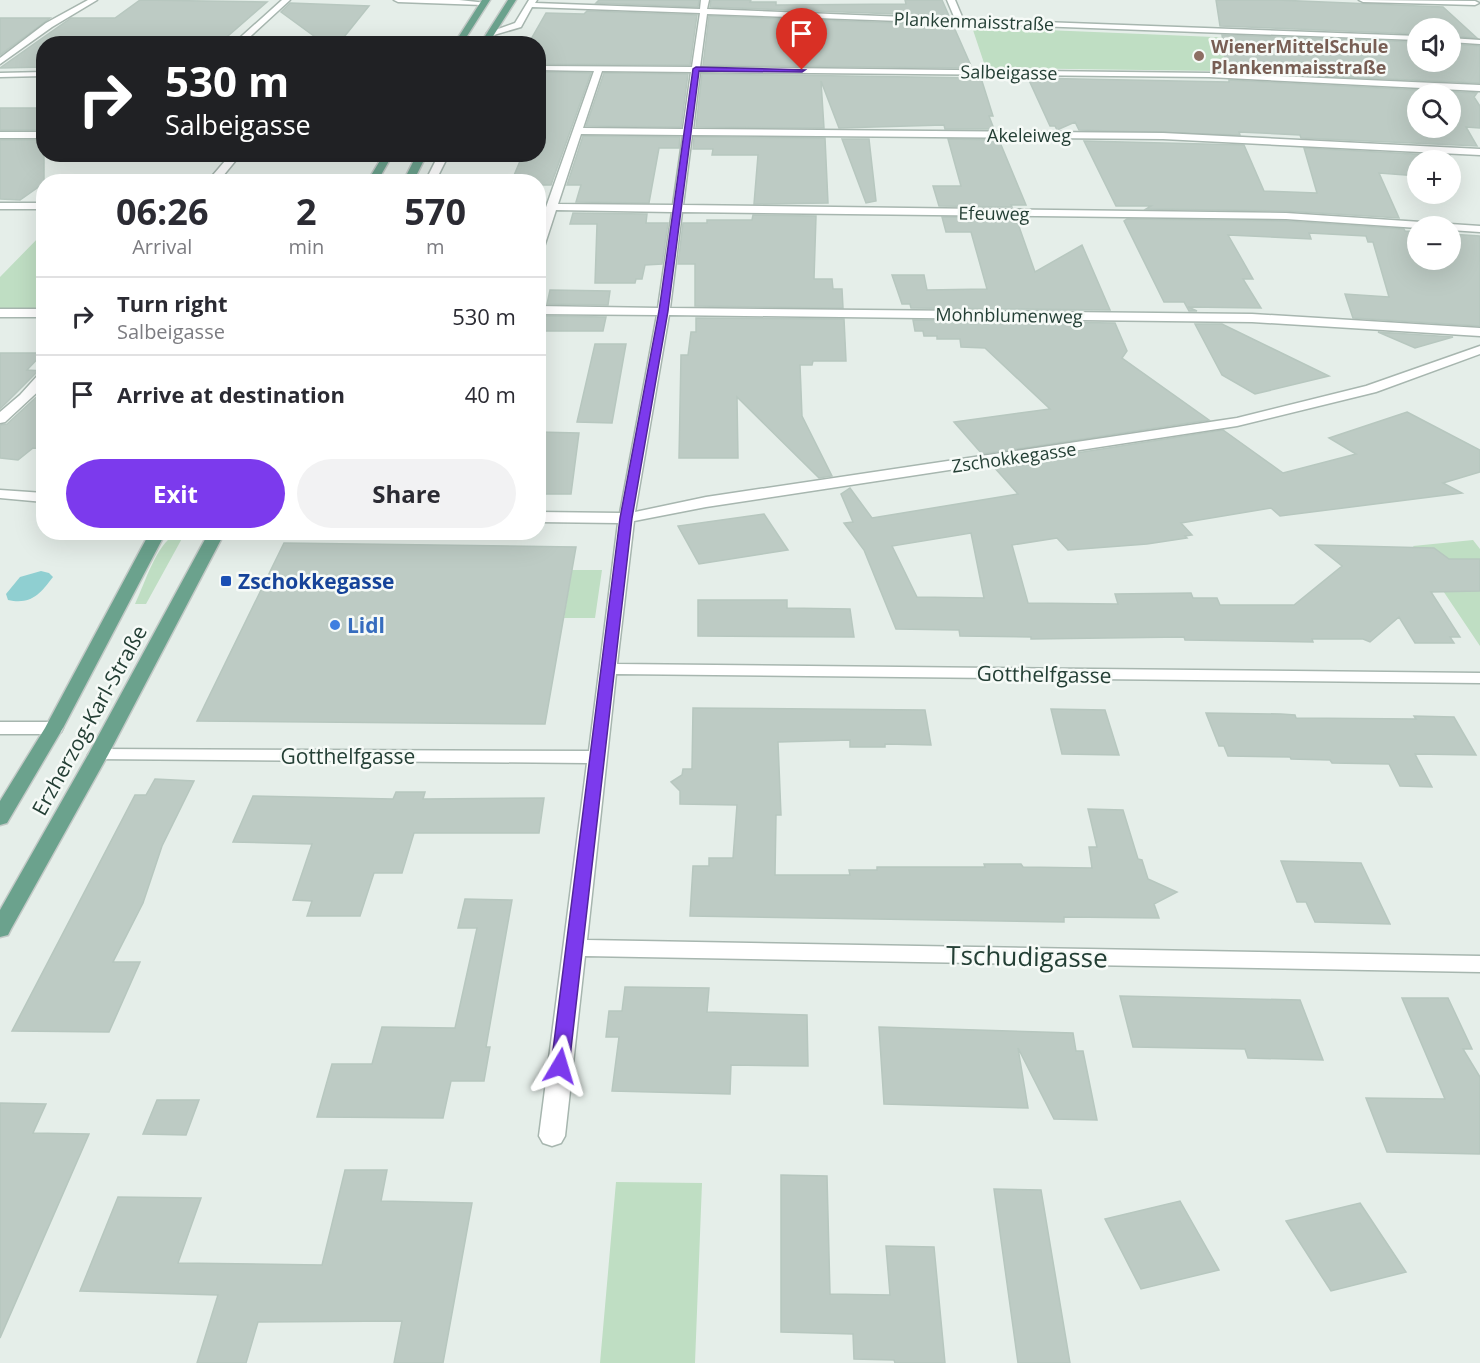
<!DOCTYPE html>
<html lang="en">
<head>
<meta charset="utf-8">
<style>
  :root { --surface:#fff; --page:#f2f2f3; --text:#2b2b33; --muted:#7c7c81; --line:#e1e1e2; --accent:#7c3aed }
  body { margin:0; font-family:"Open Sans",sans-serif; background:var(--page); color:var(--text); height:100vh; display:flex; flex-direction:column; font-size:22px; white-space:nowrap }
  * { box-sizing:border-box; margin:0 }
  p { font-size:20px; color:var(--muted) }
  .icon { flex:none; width:33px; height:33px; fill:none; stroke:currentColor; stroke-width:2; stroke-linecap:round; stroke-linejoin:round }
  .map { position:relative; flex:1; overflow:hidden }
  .side { position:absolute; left:36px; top:174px; width:510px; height:366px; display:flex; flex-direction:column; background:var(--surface); border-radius:24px; box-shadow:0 6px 24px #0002 }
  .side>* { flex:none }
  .banner { position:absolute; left:36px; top:36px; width:510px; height:126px; border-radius:24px; box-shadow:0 6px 24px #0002; background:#202124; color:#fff; overflow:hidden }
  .buttons { position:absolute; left:1407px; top:18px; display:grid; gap:12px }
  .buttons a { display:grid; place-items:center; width:54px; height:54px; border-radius:50%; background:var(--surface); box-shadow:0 6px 24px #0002; font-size:30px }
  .pin { position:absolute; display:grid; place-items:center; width:51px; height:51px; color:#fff; margin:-62px -26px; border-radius:50% 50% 50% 0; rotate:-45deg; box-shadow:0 0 6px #0007 }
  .pin .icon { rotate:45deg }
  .me { position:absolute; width:66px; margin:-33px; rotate:7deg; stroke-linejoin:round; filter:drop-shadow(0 0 4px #0008) }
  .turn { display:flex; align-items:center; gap:21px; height:126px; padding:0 30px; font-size:27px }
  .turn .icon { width:78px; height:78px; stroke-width:2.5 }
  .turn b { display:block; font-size:42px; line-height:51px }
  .eta { display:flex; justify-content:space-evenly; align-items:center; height:102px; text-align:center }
  .eta b { font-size:36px; font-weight:700; line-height:42px }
  .button { display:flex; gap:12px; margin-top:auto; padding:12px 30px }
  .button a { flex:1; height:69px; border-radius:36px; background:var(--accent); color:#fff; font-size:24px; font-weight:700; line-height:69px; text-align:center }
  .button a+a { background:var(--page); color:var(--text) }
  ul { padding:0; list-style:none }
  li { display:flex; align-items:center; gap:18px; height:78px; padding:0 30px; border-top:2px solid var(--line) }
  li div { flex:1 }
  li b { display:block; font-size:22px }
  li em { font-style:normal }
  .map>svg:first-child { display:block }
</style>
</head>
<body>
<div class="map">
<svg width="1480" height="1363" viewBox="0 0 1480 1363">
  <rect width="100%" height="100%" fill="#e5eee9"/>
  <!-- green -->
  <path fill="#bfdec3" d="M972,27L1238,38L1371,63L1376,79L1217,71L989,68L985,66Z
    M43,233V311L0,310V277Z
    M176,533H185L146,604H135C146,581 155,547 176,533Z
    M1473,540L1480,549V646L1413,546Z
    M572,570H602L595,618H564Z
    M616,1182L702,1183L695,1363H600Z"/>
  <!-- water -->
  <path fill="#8fcfd1" d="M41,571L49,573L53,577C40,594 31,605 8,600L6,594L20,577Z"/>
  <!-- building -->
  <path fill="#bdcbc4" stroke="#b7c7bf" stroke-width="1.5" fill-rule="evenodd" d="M140,0L267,2L221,42L44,44V67L0,68L71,18H115Z
    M599,0H699L698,7L596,3Z
    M711,0H751L750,2H776V5L906,4L905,0H942L949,16L710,7Z
    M1216,0H1277L1443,7L1477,38L1450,36V28H1418V34L1220,26Z
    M290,3L369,6L344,37L318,39L281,12Z
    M587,11L697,15L690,65L538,64L539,41H530L546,13L584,14Z
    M709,16L953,25L972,68L703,65Z
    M0,18H50L0,55Z
    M1222,35L1418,42V62H1450V44L1480,46V83L1227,72Z
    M538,72L591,73L551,185H538V182L512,180L523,154H538Z
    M604,73L688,74L681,127L586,126Z
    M702,74L981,78L993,116H989L994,129H945L944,125L839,128L821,81L824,128L696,127Z
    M1028,78L1229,82V80L1477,93L1474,97L1480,106V128L1466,127L1477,146L1301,138L1300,135L1239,132L1240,135L1079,130L1075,122L1057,130L1055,126H1050ZM1418,94H1450V128H1418Z
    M0,108H44V130H0Z
    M583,136L680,137L679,148H659L649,203L576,202L581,185H567Z
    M694,137L825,138L828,203L754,204L758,155H712L713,149H693Z
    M842,139H869L876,201L866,203Z
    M948,139L999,140L1026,205H1011L1012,207L939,206L933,186H961Z
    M0,140H44V183L20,200L0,199Z
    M1084,141L1244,145L1264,191L1317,193L1304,148L1450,156L1457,168H1450V160H1418V166H1414L1418,176L1379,173L1399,218L1286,211L1146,209L1151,206H1116Z
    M573,213L647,214L646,223H668L662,264L645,265L642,279H636L635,283H595L597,224H570Z
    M753,215L816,216L814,279H832L833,289H842L843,308L695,306V264H678L683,223H707V220H752Z
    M942,217L1016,218L1035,272L1082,245L1110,310L911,308L910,304H902L892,275H924L927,290L987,289L971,232H946Z
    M1127,219L1286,221L1404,229L1405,231L1418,232V260H1450V234L1480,236V326L1353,318L1345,294L1389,297L1373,242H1368L1366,236L1309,233L1311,239L1228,235L1253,279H1243L1261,308L1188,307L1197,311H1189L1184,302H1164L1124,221Z
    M550,290L610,291L608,305L547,304Z
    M543,316L606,317L603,331H539Z
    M696,318L844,319L846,361H813L812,365H800L802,416L832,476L819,478L737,397L738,458H679L681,355H688L691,332H696Z
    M913,320L1115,323L1127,351L1122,358L1209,420L982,454L954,422L1050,409L985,348L961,347L960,339H937V336H924L923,331H915Z
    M1195,324H1222L1329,376L1255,394L1222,375Z
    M1378,332L1453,337L1415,348Z
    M595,344H626L612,423L577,422Z
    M0,353H43L27,370L44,371L37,372L0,409Z
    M44,390V449L33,448L18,460L0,458V425L7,424Z
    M1407,412L1480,450V472L1443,483L1462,493L1280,516L1271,508L1181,523L1192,535L1185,536L1187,538L1147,544L1068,550L1057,538L1012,545L1028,603L1118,604L1115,594L1191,593L1193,598H1217L1220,605H1294L1342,566L1316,545L1434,548L1449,559H1480V591L1431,592L1460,637H1450L1454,643H1415L1399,617L1370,642L1363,639H1312L1313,642L1185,640L1184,637L1031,639V637L960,636L959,630L896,629L864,550L844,523L853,522L841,494L850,488L872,518L1018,494L993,466L1223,430L1283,473L1356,454L1329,438ZM971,533L984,598L917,597L892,546Z
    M538,432L579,433L571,494H538Z
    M764,514L788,550L699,564L678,526Z
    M284,543L576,547L545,724L197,721Z
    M698,600H787V608L850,609L854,637L698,636Z
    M693,708L925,710L931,745L885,744V747H850V740L778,742L781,815H776L775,875H850L849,870H877V867H985L984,864H1021L1023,867L1092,868L1089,847H1097L1088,809L1123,810L1138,859L1142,860L1148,879L1177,892L1154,904L1159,918L1064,917V922L690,916L693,866H709V858H733L737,805L680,804V791L671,782L682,775L683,769H692Z
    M1051,709L1105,710L1119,755L1062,754Z
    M1206,713L1281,714L1295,715L1296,718L1416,719L1414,716L1454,717L1476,755L1415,754L1432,787L1400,786L1389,764L1332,763L1330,760L1291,759L1290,757L1228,756L1224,746H1219Z
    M155,779L194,781L162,846L143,903L113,962H140L109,1032L12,1031L135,795H146Z
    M396,792H425L423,799L544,798L539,833H414L402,873H374L360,916H307L312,901L293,900L312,844L233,842L253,796L393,799Z
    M1281,861L1361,863L1390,924L1315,922L1306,902H1297Z
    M465,899L512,900L486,1047H490L484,1081H451L443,1118L317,1117L332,1064H372L382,1027L455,1028L477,928H458Z
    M625,987L709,988L707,1012L807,1015L808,1066L731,1065L730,1094L612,1091L619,1037H606L609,1011H622Z
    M1120,996L1300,1000L1323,1060L1248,1058L1245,1049L1133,1047Z
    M1402,998H1448L1472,1049H1463L1480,1077V1154L1387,1152L1366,1098L1445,1099Z
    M879,1027L1073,1033L1076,1051H1083L1097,1120L1054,1119L1018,1048L1028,1108L884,1104Z
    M157,1100H199L186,1135L143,1134Z
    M0,1103L46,1104L33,1133L89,1134L0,1338Z
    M345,1170H387L381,1201L472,1203L443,1363H394L402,1321L258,1322L246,1363H197L218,1295L80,1291L118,1197L201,1198L178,1263L322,1265Z
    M781,1175L827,1176L830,1294L890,1295L886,1246L934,1247L945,1363H895L894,1360L854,1359L853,1334L781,1332Z
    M994,1189L1041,1190L1070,1363H1018Z
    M1180,1201L1219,1270L1141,1289L1105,1219Z
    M1360,1203L1406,1272L1331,1291L1286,1221Z"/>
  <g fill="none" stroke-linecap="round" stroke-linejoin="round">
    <!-- minor casing -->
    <g stroke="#a7b6af" stroke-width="3">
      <path id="minor" d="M88,0H97L52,27L0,64V58L46,23Z
        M282,0H290L242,44H233Z
        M394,0H459L487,3L483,5L398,2Z
        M529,0H537L535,3L700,9L701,0H709L707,9L955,19L947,0H955L963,19L1418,36V40L707,14L700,67L1209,73L1480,85V91L1209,77L700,72L693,129L1163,133L1480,149V155L1163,139L692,135L683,205L1286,213L1436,223L1441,226L1418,228L1286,219L682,212L670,308L1252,314L1480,328V336L1252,322L669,315L635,512L706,497L1237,418L1366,386L1480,346V354L1376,392L1237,426L706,507L634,521L617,664L1480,673V683L616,674L587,940L1480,956V972L585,956L565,1136L561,1143L552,1146L543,1143L539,1136L587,763L91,759L88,755L91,751L98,749L589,751L618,523L538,522V512L620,513L657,315L538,314V306L658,308L672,212L556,210L544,247L538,250V230L594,71L538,70V66L692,67L700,13L532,7L521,27L487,37V33L515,23ZM602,71L691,72L683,129L583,128ZM581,134L683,135L673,205L558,204Z
        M1359,0L1475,1L1479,3L1475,5L1363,2Z
        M1450,38L1480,40V44L1450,42Z
        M44,72V76L0,77V73Z
        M0,132H44V138H0Z
        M231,154H241L218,182H207Z
        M439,154H449L435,182H425Z
        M0,203H44V209H0Z
        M1450,224L1480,226V232L1450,230V226H1445Z
        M0,309H44V317H0Z
        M44,373V386L5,422L0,423V412L20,395L39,374Z
        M0,490L44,493V502L0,498Z
        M0,722H54L61,724L63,728L61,732L54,734H0Z"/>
    </g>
    <!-- major casing -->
    <g stroke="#c2c9c6" stroke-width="3">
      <path id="major" d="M482,0H490L462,44H454Z
        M508,0H516L488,44H480Z
        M384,154H393L377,182H367Z
        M417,154H427L413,182H403Z
        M150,532H166L63,728L7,823L0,825V801L45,728Z
        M209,532H225L108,755L11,929L8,935L0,937V910L88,755Z"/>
    </g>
    <!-- minor -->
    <use href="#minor" fill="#fff" fill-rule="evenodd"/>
    <!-- major -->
    <use href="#major" fill="#6ba28d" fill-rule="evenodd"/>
  </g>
  <!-- route -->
  <path fill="#7c3aed" stroke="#51269a" stroke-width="1.5" d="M696,67L805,70L802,72L699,71L668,311L632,518L569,1066L567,1071L560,1073L554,1071L551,1066L620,518L659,311L693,69Z"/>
  <!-- markers -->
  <circle fill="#8d6e63" stroke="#f6faf7" stroke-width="2" cx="1199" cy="56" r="6"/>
  <rect fill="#1a4fb4" stroke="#f6faf7" stroke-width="2" x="220" y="575" width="12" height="12" rx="3"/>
  <circle fill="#3f7fe0" stroke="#f6faf7" stroke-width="2" cx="335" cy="625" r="6"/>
  <g text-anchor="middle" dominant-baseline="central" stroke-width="5" stroke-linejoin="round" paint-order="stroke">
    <!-- far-street labels -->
    <g font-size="18" fill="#243f35" stroke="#f6faf7">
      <text transform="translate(974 21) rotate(2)">Plankenmaisstraße</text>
      <text transform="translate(1009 72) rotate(1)">Salbeigasse</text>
      <text x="1029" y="135">Akeleiweg</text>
      <text transform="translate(994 213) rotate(1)">Efeuweg</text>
      <text transform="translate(1009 315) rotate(1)">Mohnblumenweg</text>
      <text transform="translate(1014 457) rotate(-8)">Zschokkegasse</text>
    </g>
    <!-- far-education labels -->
    <g font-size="18" font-weight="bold" fill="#785e54" stroke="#f6faf7" text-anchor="start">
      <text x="1211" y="46">WienerMittelSchule<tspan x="1211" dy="21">Plankenmaisstraße</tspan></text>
    </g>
    <!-- transit labels -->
    <g font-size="21" font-weight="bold" fill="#164399" stroke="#f6faf7" text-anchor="start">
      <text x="238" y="581">Zschokkegasse</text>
    </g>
    <!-- shop labels -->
    <g font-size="21" font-weight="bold" fill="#366cbe" stroke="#f6faf7" text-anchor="start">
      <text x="347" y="625">Lidl</text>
    </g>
    <!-- street labels -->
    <g font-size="21" fill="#243f35" stroke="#f6faf7">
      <text transform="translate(1044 674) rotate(1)">Gotthelfgasse</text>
      <text transform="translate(89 720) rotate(-61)">Erzherzog-Karl-Straße</text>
      <text x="348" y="756">Gotthelfgasse</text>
    </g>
    <!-- near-street labels -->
    <g font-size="26" fill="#243f35" stroke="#f6faf7">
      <text transform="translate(1027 956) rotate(1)">Tschudigasse</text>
    </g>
  </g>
</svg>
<div class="buttons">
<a><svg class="icon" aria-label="sound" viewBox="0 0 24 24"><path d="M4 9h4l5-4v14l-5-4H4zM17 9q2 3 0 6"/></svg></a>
<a><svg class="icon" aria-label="search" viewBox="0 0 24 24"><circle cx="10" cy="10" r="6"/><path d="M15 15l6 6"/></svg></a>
<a>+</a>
<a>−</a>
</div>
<div class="pin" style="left:802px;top:70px;background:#d93025"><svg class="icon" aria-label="arrive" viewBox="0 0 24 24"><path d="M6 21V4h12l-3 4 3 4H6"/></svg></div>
<svg class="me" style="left:560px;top:1066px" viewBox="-20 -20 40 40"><path d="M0-17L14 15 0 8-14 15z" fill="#7c3aed" stroke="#fff" stroke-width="4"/></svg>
<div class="banner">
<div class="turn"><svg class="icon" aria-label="right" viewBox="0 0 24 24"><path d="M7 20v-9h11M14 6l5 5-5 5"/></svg><div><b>530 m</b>Salbeigasse</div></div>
</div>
<section class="side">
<div class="eta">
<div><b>06:26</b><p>Arrival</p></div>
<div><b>2</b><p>min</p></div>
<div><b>570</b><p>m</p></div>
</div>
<ul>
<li><svg class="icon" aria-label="right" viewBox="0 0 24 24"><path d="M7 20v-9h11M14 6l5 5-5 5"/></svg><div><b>Turn right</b><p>Salbeigasse</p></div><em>530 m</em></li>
<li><svg class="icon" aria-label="arrive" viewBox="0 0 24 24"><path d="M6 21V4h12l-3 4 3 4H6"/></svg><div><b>Arrive at destination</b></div><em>40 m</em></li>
</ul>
<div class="button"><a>Exit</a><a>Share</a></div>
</section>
</div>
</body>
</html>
